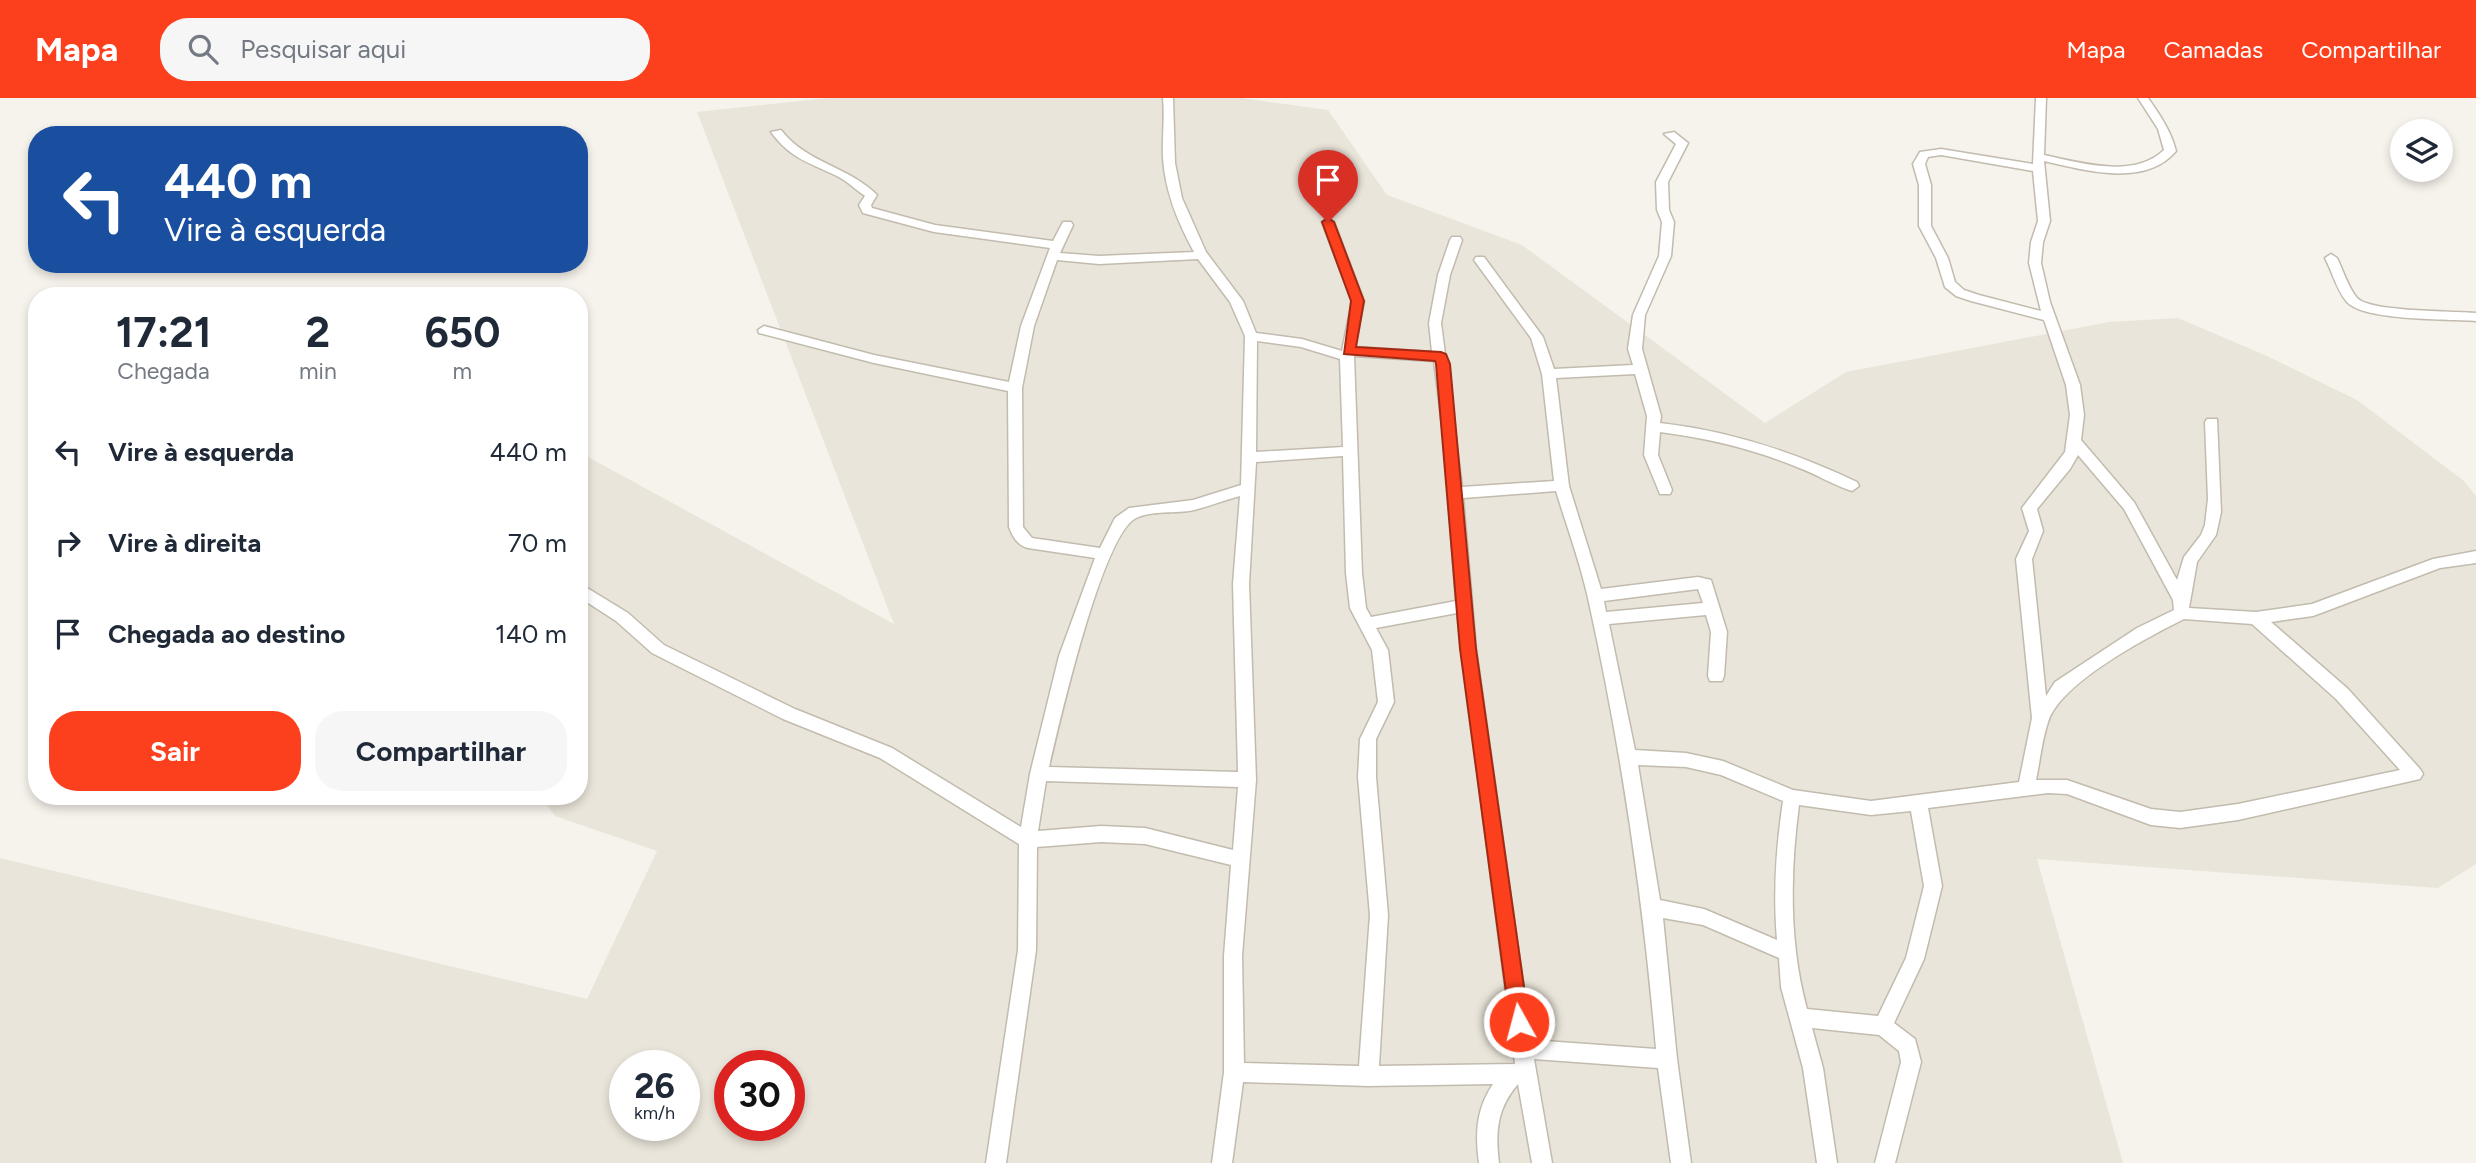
<!DOCTYPE html>
<html lang="pt">
<head>
<meta charset="utf-8">
<style>
  :root { --surface:#fff; --page:#f6f6f7; --text:#1f2937; --muted:#747a83; --accent:#fc3f1d }
  body { margin:0; font-family:Figtree,sans-serif; background:var(--page); color:var(--text); height:100vh; display:flex; flex-direction:column; font-size:26px; white-space:nowrap }
  * { box-sizing:border-box; margin:0 }
  p { font-size:23px; color:var(--muted) }
  .icon { flex:none; width:38px; height:38px; fill:none; stroke:currentColor; stroke-width:2; stroke-linecap:round; stroke-linejoin:round }
  .map { position:relative; flex:1; overflow:hidden }
  .drawer { position:absolute; left:28px; top:189px; width:560px; height:518px; display:flex; flex-direction:column; background:var(--surface); border-radius:28px; box-shadow:0 4px 10px #0003 }
  .drawer>* { flex:none }
  .hud { position:absolute; left:28px; top:28px; width:560px; height:147px; border-radius:28px; box-shadow:0 4px 10px #0003; background:#1a4fa0; color:#fff; overflow:hidden }
  .buttons { position:absolute; left:2390px; top:21px; display:grid; gap:14px }
  .buttons a { display:grid; place-items:center; width:63px; height:63px; border-radius:50%; background:var(--surface); box-shadow:0 4px 10px #0003; font-size:35px }
  .speed { position:absolute; left:609px; top:952px; display:flex; gap:14px; font-size:35px; font-weight:700; text-align:center }
  .speed>* { display:grid; place-content:center; width:91px; height:91px; border-radius:50%; background:var(--surface); box-shadow:0 4px 10px #0003; line-height:1 }
  .speed small { font-size:18px; font-weight:400 }
  .speed .limit { border:10px solid #d22; background:#fff; color:#111 }
  .pin { position:absolute; display:grid; place-items:center; width:60px; height:60px; color:#fff; margin:-72px -30px; border-radius:50% 50% 50% 0; rotate:-45deg; box-shadow:0 0 7px #0007 }
  .pin .icon { rotate:45deg }
  .me { position:absolute; width:77px; margin:-38px; rotate:353deg; stroke-linejoin:round; filter:drop-shadow(0 0 5px #0008) }
  .turn { display:flex; align-items:center; gap:24px; height:147px; padding:0 21px; font-size:32px }
  .turn .icon { width:91px; height:91px; stroke-width:2.5 }
  .turn b { display:block; font-size:49px; line-height:60px }
  .eta { display:flex; justify-content:space-evenly; align-items:center; height:119px; text-align:center }
  .eta b { font-size:42px; font-weight:700; line-height:49px }
  .action { display:flex; gap:14px; margin-top:auto; padding:14px 21px }
  .action a { flex:1; height:80px; border-radius:28px; background:var(--accent); color:#fff; font-size:28px; font-weight:700; line-height:80px; text-align:center }
  .action a+a { background:var(--page); color:var(--text) }
  ul { padding:0; list-style:none }
  li { display:flex; align-items:center; gap:21px; height:91px; padding:0 21px }
  li div { flex:1 }
  li b { display:block; font-size:26px }
  li em { font-style:normal }
  header { display:flex; align-items:center; gap:42px; box-sizing:border-box; height:98px; padding:0 35px; background:var(--accent); color:#fff }
  header strong { font-size:33px }
  nav { display:flex; gap:38px; margin-inline-start:auto; font-size:24px }
  .search { width:490px; height:63px; background:var(--page); display:flex; align-items:center; gap:18px; box-sizing:border-box; padding:0 24px; border-radius:28px; color:var(--muted); font-size:26px }
  .map>svg:first-child { display:block }
</style>
</head>
<body>
<header>
<strong>Mapa</strong>
<div class="search"><svg class="icon" aria-label="search" viewBox="0 0 24 24"><circle cx="10" cy="10" r="6"/><path d="M15 15l6 6"/></svg>Pesquisar aqui</div>
<nav><a>Mapa</a><a>Camadas</a><a>Compartilhar</a></nav>
</header>
<div class="map">
<svg width="2476" height="1065" viewBox="0 0 2476 1065">
  <rect width="100%" height="100%" fill="#f6f3ec"/>
  <!-- residential -->
  <path fill="#eae5da" fill-rule="evenodd" d="M828,0H1242L1328,12L1387,97L1522,147L1765,325L1846,274L2109,224L2178,220L2267,258L2357,302L2464,383L2476,398V766L2438,790L2037,761L2123,1065H0V760L587,901L657,753L555,718L541,698H579V354L894,526L697,14ZM625,968H684V1027H625ZM730,968H789V1027H730Z"/>
  <g fill="none" stroke-linecap="round" stroke-linejoin="round">
    <!-- minor casing -->
    <g stroke="#c2bbae" stroke-width="3">
      <path id="minor" d="M1163,0H1173L1175,65L1182,100L1206,154L1243,203L1256,235L1302,241L1342,253L1352,203L1322,124L1328,120L1334,124L1364,203L1355,249L1432,254L1429,225L1438,177L1450,142L1452,139H1460L1462,142L1450,177L1441,225L1462,389L1554,383L1542,276L1531,240L1474,162L1476,159H1484L1543,239L1554,271L1633,267L1628,251L1633,217L1659,158L1662,124L1657,112L1656,84L1676,46L1664,36L1674,34L1688,45L1668,84L1669,112L1674,124L1671,158L1645,217L1642,251L1661,318L1660,325C1730,333 1794,354 1857,384L1859,388L1852,393C1833,387 1816,376 1797,369C1753,351 1707,340 1660,334L1658,357L1672,392L1670,396H1660L1644,357L1647,318L1635,276L1556,280L1569,388L1601,491L1698,479L1711,482L1727,534L1724,578L1722,583H1710L1708,578L1711,534L1706,517L1609,526L1635,652L1686,655L1723,663L1793,692L1871,703L2019,684L2032,620L2016,461L2029,433L2022,410L2065,354L2070,317L2066,287L2044,222L1971,203L1956,198L1945,189L1936,160L1919,128V87L1913,66L1920,54L1941,51L2033,66L2036,0H2046L2044,57C2081,65 2134,81 2164,52L2158,31L2138,0H2148C2160,17 2171,33 2176,53C2145,90 2084,72 2044,63L2050,123L2043,144L2041,165L2050,204L2080,287L2084,317L2081,342L2134,404L2177,482L2184,459L2201,437L2205,427L2208,401L2205,324L2207,321H2217L2221,414L2216,437L2197,464L2189,510L2256,514L2312,506L2433,461L2476,453V465L2440,470L2313,518L2271,524L2348,591L2420,671L2423,676L2420,681L2238,722L2180,730L2151,727L2067,696L2048,695L1928,710L1942,788L1924,861L1894,925L1915,941L1921,964L1895,1065H1875L1901,964L1899,953L1879,937L1812,930L1823,970L1837,1065H1817L1803,970L1781,889L1779,860L1703,827L1663,820L1677,961L1691,1065H1671L1658,970L1534,961L1552,1065H1532L1518,986C1497,1010 1495,1034 1499,1065H1479C1475,1036 1476,1011 1493,986L1368,988L1243,984L1232,1065H1212L1224,974V858L1231,767L1145,746L1101,744L1037,749L1036,852L1006,1065H986L1018,852L1019,746L880,660L783,621L652,555L616,523L579,499V485L628,515L664,547L795,611L892,650L1021,729L1030,676L1059,558L1095,460L1028,450C1017,447 1013,439 1009,429L1008,293L874,265L759,235L758,232L764,228L874,257L1009,284L1021,228L1050,150L934,134L863,115L859,107L865,98C855,91 847,83 837,78C808,64 791,61 771,34L781,32C806,65 848,68 877,97L871,107L872,110L935,127L1053,143L1063,124H1071L1073,127L1060,155L1099,158L1194,154C1178,125 1165,94 1163,60C1162,40 1165,20 1163,0ZM1941,57L2033,73L2038,123L2031,144L2029,165L2041,213L1979,197L1964,192L1955,184L1948,160L1931,128V87L1925,66L1928,59ZM1198,161L1230,204L1245,238L1241,387L1193,402L1129,410L1115,420L1100,450L1032,440L1023,429L1022,290L1034,228L1057,162L1099,166ZM1257,243L1301,249L1340,261L1343,349L1256,354ZM1354,258L1434,263L1444,342L1456,503L1371,519L1366,510L1362,475ZM2078,357L2124,411L2173,502L2174,512L2137,530L2055,584L2046,598L2032,461L2043,433L2037,411L2070,371ZM1343,358L1346,475L1350,510L1372,552L1378,604L1360,641L1358,679L1370,817L1359,968L1244,965L1242,858L1256,682L1249,486L1256,364ZM1556,393C1567,429 1580,464 1588,500C1621,649 1643,799 1656,951L1531,942L1476,551L1463,400ZM1240,398L1233,486L1238,674L1049,669C1059,626 1102,437 1136,420C1152,412 1177,416 1194,412C1210,408 1225,402 1240,398ZM1698,491L1703,505L1606,514L1604,503ZM1457,515L1515,966L1379,968L1388,817L1376,679V641L1394,604L1388,552L1376,530ZM2184,521L2252,526L2336,601L2400,672L2238,706L2180,714L2151,711L2067,682H2036C2040,663 2042,642 2048,624C2060,585 2148,539 2184,521ZM1638,667L1686,669L1721,677L1783,703C1776,750 1773,794 1777,842L1704,811L1660,802ZM1046,683L1238,689L1233,752L1145,730L1101,728L1038,733ZM1799,707L1871,717L1911,713L1924,788L1906,860L1878,918L1807,911C1789,846 1790,774 1799,707Z
        M2331,156L2337,160C2343,172 2348,189 2357,200C2370,214 2453,213 2476,215V223C2449,221 2364,223 2347,204C2337,193 2332,173 2325,160Z"/>
    </g>
    <!-- minor -->
    <use href="#minor" fill="#fff" fill-rule="evenodd"/>
  </g>
  <!-- route -->
  <path fill="#fc3f1d" stroke="#a42913" stroke-width="2" d="M1328,120L1334,124L1364,203L1356,249L1441,254L1446,256L1450,266L1476,551L1529,924L1526,931L1519,934L1512,931L1510,924L1460,551L1436,266L1435,263L1344,256L1351,203L1322,124Z"/>
</svg>
<div class="buttons">
<a><svg class="icon" aria-label="layers" viewBox="0 0 24 24"><path d="M12 4l9 5-9 5-9-5zM3 14l9 5 9-5"/></svg></a>
</div>
<div class="speed"><div>26<small>km/h</small></div><div class="limit">30</div></div>
<div class="pin" style="left:1328px;top:124px;background:#d93025"><svg class="icon" aria-label="arrive" viewBox="0 0 24 24"><path d="M6 21V4h12l-3 4 3 4H6"/></svg></div>
<svg class="me" style="left:1519px;top:924px" viewBox="-20 -20 40 40"><circle r="17" fill="#fc3f1d" stroke="#fff" stroke-width="3"/><path d="M0-11L8 9 0 5-8 9z" fill="#fff"/></svg>
<div class="hud">
<div class="turn"><svg class="icon" aria-label="left" viewBox="0 0 24 24"><path d="M17 20v-9H6M10 6l-5 5 5 5"/></svg><div><b>440 m</b>Vire à esquerda</div></div>
</div>
<section class="drawer">
<div class="eta">
<div><b>17:21</b><p>Chegada</p></div>
<div><b>2</b><p>min</p></div>
<div><b>650</b><p>m</p></div>
</div>
<ul>
<li><svg class="icon" aria-label="left" viewBox="0 0 24 24"><path d="M17 20v-9H6M10 6l-5 5 5 5"/></svg><div><b>Vire à esquerda</b></div><em>440 m</em></li>
<li><svg class="icon" aria-label="right" viewBox="0 0 24 24"><path d="M7 20v-9h11M14 6l5 5-5 5"/></svg><div><b>Vire à direita</b></div><em>70 m</em></li>
<li><svg class="icon" aria-label="arrive" viewBox="0 0 24 24"><path d="M6 21V4h12l-3 4 3 4H6"/></svg><div><b>Chegada ao destino</b></div><em>140 m</em></li>
</ul>
<div class="action"><a>Sair</a><a>Compartilhar</a></div>
</section>
</div>
</body>
</html>
